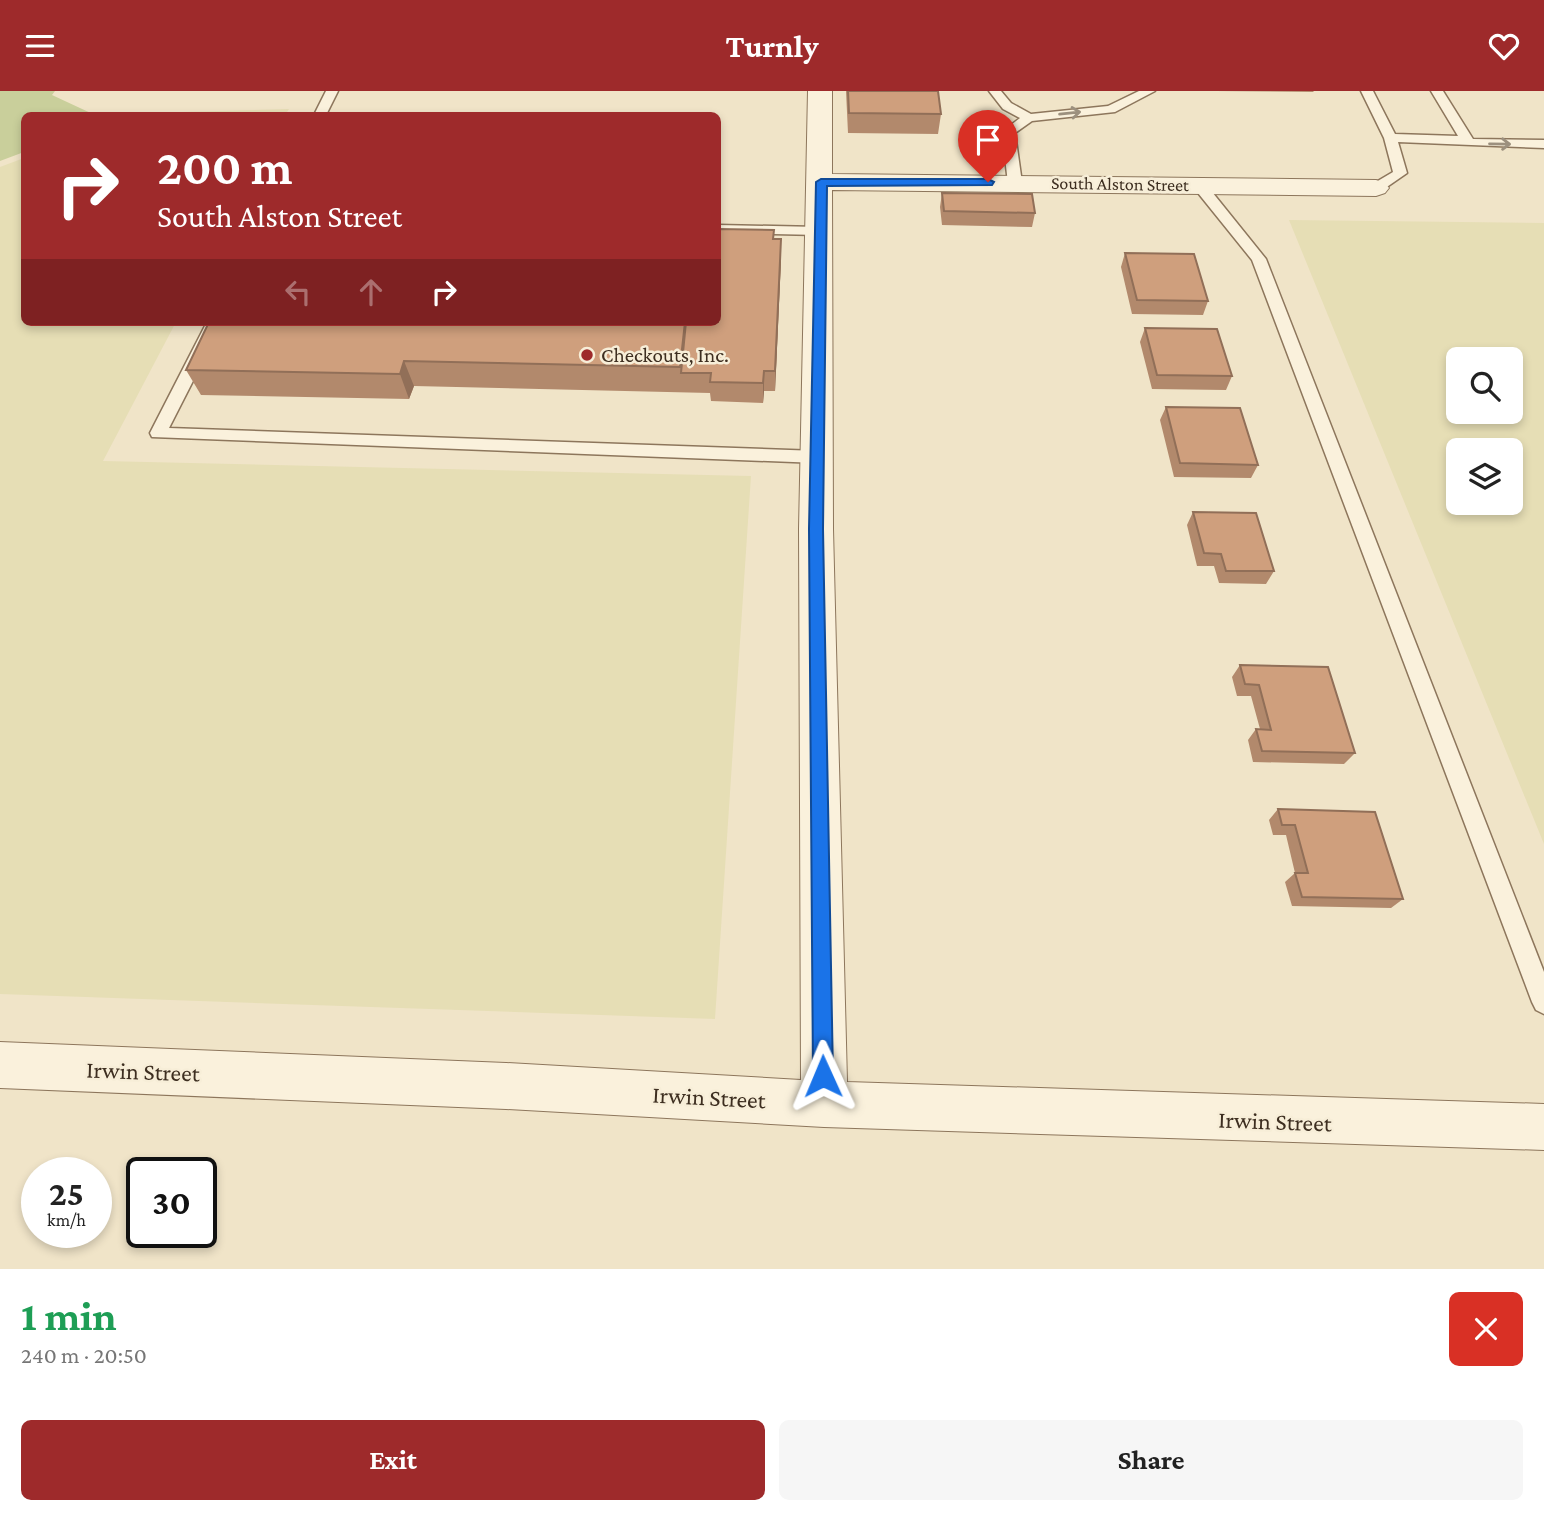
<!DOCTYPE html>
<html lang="en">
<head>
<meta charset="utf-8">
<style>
  :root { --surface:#fff; --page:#f6f6f6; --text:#222; --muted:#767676; --accent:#9e2a2b }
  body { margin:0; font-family:"Crimson Pro",serif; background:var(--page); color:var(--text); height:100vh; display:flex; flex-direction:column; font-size:26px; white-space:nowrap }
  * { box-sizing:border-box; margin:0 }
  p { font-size:23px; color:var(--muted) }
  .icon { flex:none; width:38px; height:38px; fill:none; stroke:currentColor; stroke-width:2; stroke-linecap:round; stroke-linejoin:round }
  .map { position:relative; height:1178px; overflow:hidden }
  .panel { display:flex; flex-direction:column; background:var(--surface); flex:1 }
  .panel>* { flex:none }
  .banner { position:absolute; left:21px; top:21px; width:700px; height:214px; border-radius:10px; box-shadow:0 4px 10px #0003; background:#9e2a2b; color:#fff; overflow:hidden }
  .controls { position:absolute; left:1446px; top:256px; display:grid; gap:14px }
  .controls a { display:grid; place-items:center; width:77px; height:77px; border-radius:10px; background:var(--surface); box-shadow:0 4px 10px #0003; font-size:35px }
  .speed { position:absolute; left:21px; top:1066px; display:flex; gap:14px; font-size:35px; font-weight:700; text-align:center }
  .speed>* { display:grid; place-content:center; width:91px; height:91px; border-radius:50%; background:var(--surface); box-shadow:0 4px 10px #0003; line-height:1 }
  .speed small { font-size:18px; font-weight:400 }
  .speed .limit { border:4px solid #111; border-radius:10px; background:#fff; color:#111 }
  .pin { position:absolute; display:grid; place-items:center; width:60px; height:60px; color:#fff; margin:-72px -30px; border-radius:50% 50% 50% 0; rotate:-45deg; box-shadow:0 0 7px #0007 }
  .pin .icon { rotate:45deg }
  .me { position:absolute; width:77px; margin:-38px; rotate:359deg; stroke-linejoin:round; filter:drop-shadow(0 0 5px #0008) }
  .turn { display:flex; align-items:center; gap:24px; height:147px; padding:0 21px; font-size:32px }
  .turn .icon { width:91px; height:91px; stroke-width:2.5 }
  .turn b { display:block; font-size:49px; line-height:60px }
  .lanes { display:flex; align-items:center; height:66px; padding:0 21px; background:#0003; justify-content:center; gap:35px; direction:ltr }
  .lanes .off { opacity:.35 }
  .round { display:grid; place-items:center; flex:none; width:74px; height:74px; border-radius:10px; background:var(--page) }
  .overview { display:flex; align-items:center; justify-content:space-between; height:119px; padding:0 21px }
  h1 { font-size:42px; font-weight:700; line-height:52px; color:#1e9e55 }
  .primary-button { display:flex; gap:14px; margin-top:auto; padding:14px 21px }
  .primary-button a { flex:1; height:80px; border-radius:10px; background:var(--accent); color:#fff; font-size:28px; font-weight:700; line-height:80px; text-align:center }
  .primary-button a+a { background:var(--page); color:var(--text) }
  header { display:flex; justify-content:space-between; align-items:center; height:91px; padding:0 21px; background:var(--accent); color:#fff; font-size:32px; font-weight:700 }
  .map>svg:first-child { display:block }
</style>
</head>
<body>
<header><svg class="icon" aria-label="menu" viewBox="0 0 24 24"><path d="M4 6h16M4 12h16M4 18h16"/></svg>Turnly<svg class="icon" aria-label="heart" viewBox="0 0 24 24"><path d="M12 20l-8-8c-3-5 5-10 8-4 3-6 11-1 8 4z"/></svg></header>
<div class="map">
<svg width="1544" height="1178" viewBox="0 0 1544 1178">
  <rect width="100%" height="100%" fill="#f0e4c8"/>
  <!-- farmland -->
  <path fill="#e6deb5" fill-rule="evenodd" d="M289,18L285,24H136L143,22Z
    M24,67V231H176L103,370L751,385L715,928L0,903V76Z
    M1289,129L1544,132V753ZM1458,268H1510V320H1458ZM1458,359H1510V411H1458Z"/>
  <!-- green -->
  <path fill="#c9cf9b" d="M0,0H55L52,4L95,24H24V61L0,70Z"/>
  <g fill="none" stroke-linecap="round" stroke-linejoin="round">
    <!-- lane casing -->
    <g stroke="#8d765c" stroke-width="3">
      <path id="lane" d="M326,0H338L326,24H314Z
        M989,0H1001L1011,12L1031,23L1108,15L1139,0H1155L1115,21L1032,30L1015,42L1022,92L1015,96L1008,92L1002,41L1020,27L1003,18Z
        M1361,0H1373L1395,43L1458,45L1431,0H1443L1473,48L1544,49V57L1398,51L1407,82L1381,100H1371V94L1393,81L1384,47Z
        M1194,91H1204L1266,168L1544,881V923L1536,919L1532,911L1252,169L1194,97Z
        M718,134L819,136L826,140L819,144L718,142Z
        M207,231H223L169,337L818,360L826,366L818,372L152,346L150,342Z"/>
    </g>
    <!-- street casing -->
    <g stroke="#8d765c" stroke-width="2">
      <path id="street" d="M808,0H832V83L1376,89L1385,92L1389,97L1385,102L1376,105L832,99L833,438L847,991L1544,1013V1059L824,1036L506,1018L0,997V951L506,972L801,989L799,438Z"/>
    </g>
    <!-- lane -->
    <use href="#lane" fill="#faf1dc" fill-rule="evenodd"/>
    <!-- street -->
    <use href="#street" fill="#faf1dc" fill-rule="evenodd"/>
  </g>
  <!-- wall -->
  <path fill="#b2896c" d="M846,0H938L941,23L938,43L848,42Z
    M1216,0H1314L1313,1Z
    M942,102L1035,122L1032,136L942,134L940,116Z
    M774,148L781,168L775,300H764L763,312L711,310L710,302L414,295L409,308L201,304L186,279Z
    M1125,162L1208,210L1203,224L1132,223L1121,176Z
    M1145,237L1232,285L1226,299L1152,298L1140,251Z
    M1166,316L1258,374L1251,387L1174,386L1160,329Z
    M1193,421L1274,480L1266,493L1219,492L1214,475H1197L1187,434Z
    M1240,574L1355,662L1344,673L1253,671L1248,649L1256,638H1260L1251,605H1237L1232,586Z
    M1278,718L1403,808L1391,817L1292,815L1285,791L1295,782L1286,744H1273L1269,729Z"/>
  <!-- shaded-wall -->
  <path fill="#916f58" d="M781,148V168L775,300V280Z
    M404,270L414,295L409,308L400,283Z
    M764,280V300L763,312V292Z"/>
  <!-- building -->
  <path fill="#cf9f7d" stroke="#916f58" stroke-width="2" d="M848,0H938L941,23L849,22Z
    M942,102L1032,103L1035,122L944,120Z
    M718,138L774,139L773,148H781L775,280H764L763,292L710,291L711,282H681L686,231H718Z
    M1125,162L1194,163L1208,210L1137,209Z
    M209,231H685L680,276L404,270L400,283L186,279Z
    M1145,237L1217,238L1232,285L1157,284Z
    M1166,316L1240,317L1258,374L1180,372Z
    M1193,421L1256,422L1274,480H1226L1221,463L1204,462Z
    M1240,574L1328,576L1355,662L1262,660L1256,638L1271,639L1259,594L1245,593Z
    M1278,718L1375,721L1403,808L1302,806L1295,782H1308L1295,734H1282Z"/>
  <!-- one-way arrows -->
  <defs><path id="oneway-shaft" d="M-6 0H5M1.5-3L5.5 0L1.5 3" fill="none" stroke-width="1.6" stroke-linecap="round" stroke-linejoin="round" transform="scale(1.75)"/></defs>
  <g stroke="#9c907e">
    <use href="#oneway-shaft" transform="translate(1070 22) rotate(-6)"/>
    <use href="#oneway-shaft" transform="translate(1500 53) rotate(1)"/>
  </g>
  <!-- route -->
  <path fill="#1a73e8" stroke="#114b97" stroke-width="2" d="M988,88L994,91L992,94L827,95L823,438L833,985L830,992L823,995L816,992L813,985L809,438L816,91L821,88Z"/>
  <!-- markers -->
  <circle fill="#9e2a2b" stroke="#f7eed8" stroke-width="2.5" cx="587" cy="264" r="7"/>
  <g text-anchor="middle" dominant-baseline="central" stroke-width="5" stroke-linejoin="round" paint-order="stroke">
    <!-- far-street labels -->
    <g font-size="18" fill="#3d2e20" stroke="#f7eed8">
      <text transform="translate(1120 93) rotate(1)">South Alston Street</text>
    </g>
    <!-- poi labels -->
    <g font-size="21" fill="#3d2e20" stroke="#f7eed8" text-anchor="start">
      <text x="601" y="264">Checkouts, Inc.</text>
    </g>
    <!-- near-street labels -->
    <g font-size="24" fill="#3d2e20" stroke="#f7eed8">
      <text transform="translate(143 980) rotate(2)">Irwin Street</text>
      <text transform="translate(709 1006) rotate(3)">Irwin Street</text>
      <text transform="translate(1275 1030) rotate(2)">Irwin Street</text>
    </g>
  </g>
</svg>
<div class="controls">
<a><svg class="icon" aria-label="search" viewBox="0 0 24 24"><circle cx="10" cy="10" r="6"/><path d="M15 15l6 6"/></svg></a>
<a><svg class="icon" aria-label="layers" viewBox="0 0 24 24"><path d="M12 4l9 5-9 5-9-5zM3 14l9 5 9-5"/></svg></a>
</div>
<div class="speed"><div>25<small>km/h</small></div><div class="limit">30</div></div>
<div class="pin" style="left:988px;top:91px;background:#d93025"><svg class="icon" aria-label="arrive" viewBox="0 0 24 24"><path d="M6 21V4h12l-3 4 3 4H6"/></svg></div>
<svg class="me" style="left:823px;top:985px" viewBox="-20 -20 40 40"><path d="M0-17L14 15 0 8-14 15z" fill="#1a73e8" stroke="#fff" stroke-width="4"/></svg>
<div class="banner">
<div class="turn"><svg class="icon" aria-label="right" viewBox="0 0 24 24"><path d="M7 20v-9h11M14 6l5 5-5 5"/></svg><div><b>200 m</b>South Alston Street</div></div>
<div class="lanes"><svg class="icon off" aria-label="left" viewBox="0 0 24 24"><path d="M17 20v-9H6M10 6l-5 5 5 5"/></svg><svg class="icon off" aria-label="ahead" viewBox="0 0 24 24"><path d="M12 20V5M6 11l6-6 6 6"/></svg><svg class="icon" aria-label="right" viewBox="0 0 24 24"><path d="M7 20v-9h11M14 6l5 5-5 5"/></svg></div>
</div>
</div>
<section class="panel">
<div class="overview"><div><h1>1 min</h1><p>240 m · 20:50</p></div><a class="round" style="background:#d93025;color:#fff"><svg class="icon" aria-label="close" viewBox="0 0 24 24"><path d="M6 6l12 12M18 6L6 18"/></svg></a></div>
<div class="primary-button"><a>Exit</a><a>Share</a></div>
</section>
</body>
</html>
